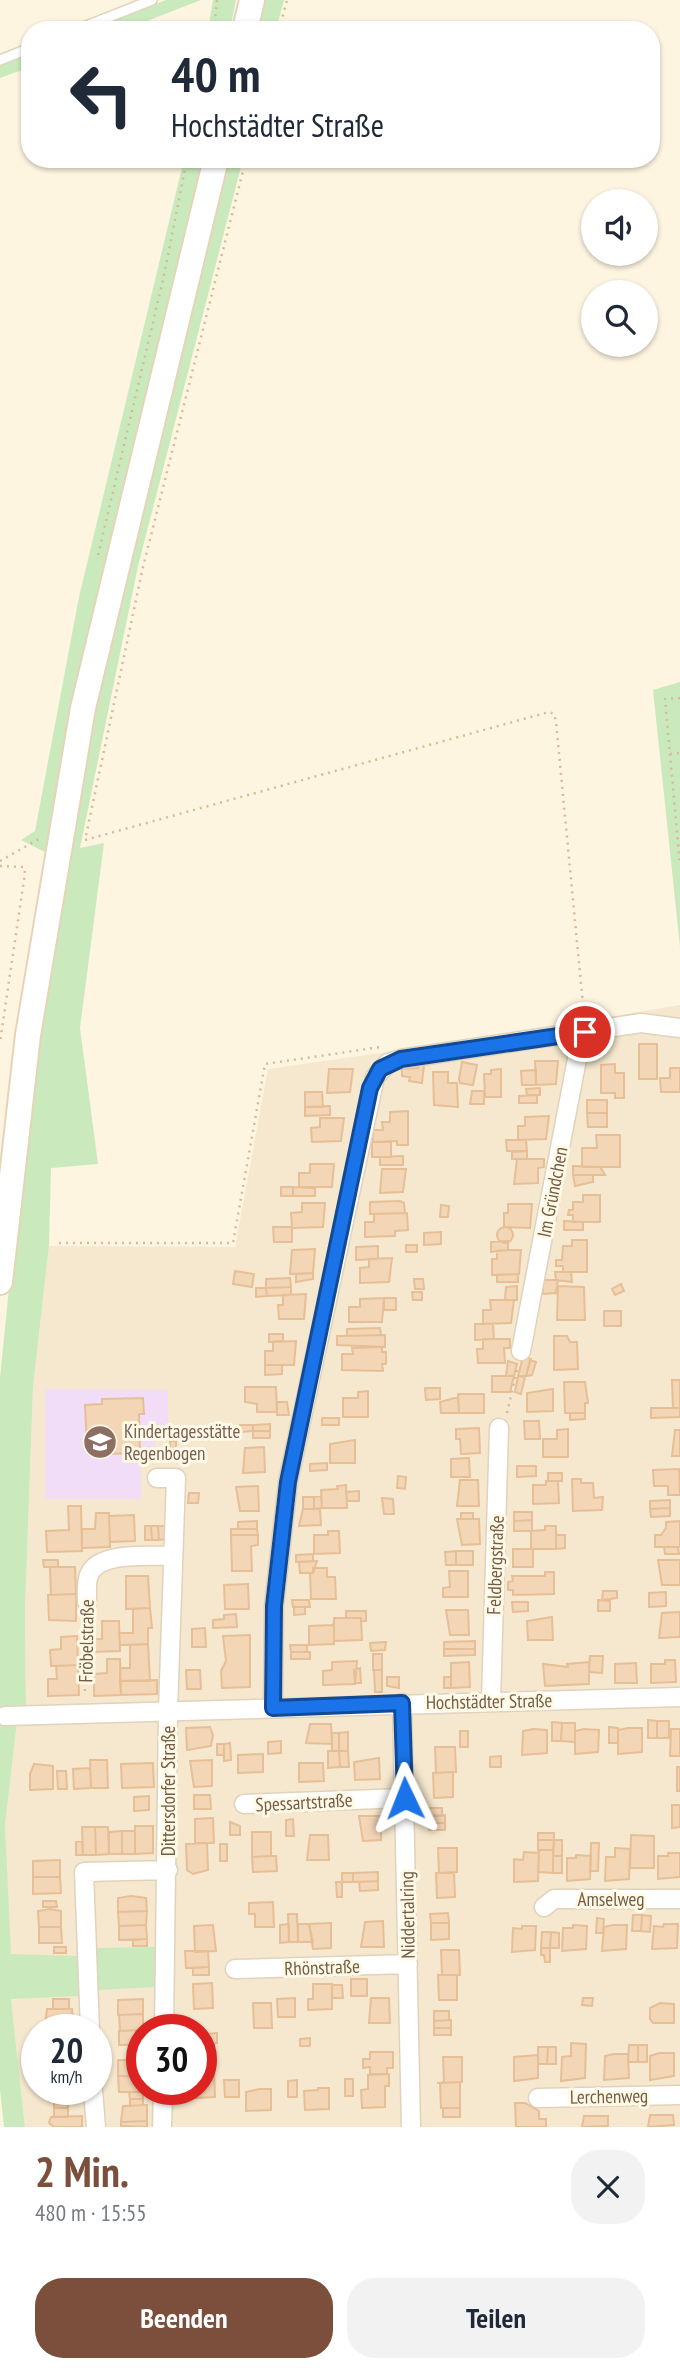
<!DOCTYPE html>
<html lang="de">
<head>
<meta charset="utf-8">
<style>
  :root { --surface:#fff; --page:#f2f2f3; --text:#1f2937; --muted:#747a83; --accent:#7b4f3b }
  body { margin:0; font-family:"PT Sans Narrow",sans-serif; background:var(--page); color:var(--text); height:100vh; display:flex; flex-direction:column; font-size:26px; white-space:nowrap }
  * { box-sizing:border-box; margin:0 }
  p { font-size:23px; color:var(--muted) }
  .icon { flex:none; width:38px; height:38px; fill:none; stroke:currentColor; stroke-width:2; stroke-linecap:round; stroke-linejoin:round }
  .map { position:relative; height:2127px; overflow:hidden }
  .panel { display:flex; flex-direction:column; background:var(--surface); flex:1 }
  .panel>* { flex:none }
  .guide { position:absolute; left:21px; top:21px; width:639px; height:147px; border-radius:28px; box-shadow:0 2px 5px #0004; background:#fff; color:var(--text); overflow:hidden }
  .fabs { position:absolute; left:581px; top:189px; display:grid; gap:14px }
  .fabs a { display:grid; place-items:center; width:77px; height:77px; border-radius:50%; background:var(--surface); box-shadow:0 2px 5px #0004; font-size:35px }
  .speed { position:absolute; left:21px; top:2014px; display:flex; gap:14px; font-size:35px; font-weight:700; text-align:center }
  .speed>* { display:grid; place-content:center; width:91px; height:91px; border-radius:50%; background:var(--surface); box-shadow:0 2px 5px #0004; line-height:1 }
  .speed small { font-size:18px; font-weight:400 }
  .speed .limit { border:10px solid #d22; background:#fff; color:#111 }
  .pin { position:absolute; display:grid; place-items:center; width:60px; height:60px; color:#fff; margin:-30px; border:4px solid #fff; border-radius:50%; box-shadow:0 2px 7px #0007 }
  .me { position:absolute; width:77px; margin:-38px; rotate:358deg; stroke-linejoin:round; filter:drop-shadow(0 0 5px #0008) }
  .turn { display:flex; align-items:center; gap:24px; height:147px; padding:0 35px; font-size:32px }
  .turn .icon { width:91px; height:91px; stroke-width:2.5 }
  .turn b { display:block; font-size:49px; line-height:60px }
  .round { display:grid; place-items:center; flex:none; width:74px; height:74px; border-radius:28px; background:var(--page) }
  .overview { display:flex; align-items:center; justify-content:space-between; height:119px; padding:0 35px }
  h1 { font-size:42px; font-weight:700; line-height:52px; color:var(--accent) }
  .action { display:flex; gap:14px; margin-top:auto; padding:14px 35px }
  .action a { flex:1; height:80px; border-radius:28px; background:var(--accent); color:#fff; font-size:28px; font-weight:700; line-height:80px; text-align:center }
  .action a+a { background:var(--page); color:var(--text) }
  .map>svg:first-child { display:block }
</style>
</head>
<body>
<div class="map">
<svg width="680" height="2127" viewBox="0 0 680 2127">
  <rect width="100%" height="100%" fill="#fdf5e0"/>
  <!-- residential -->
  <path fill="#f5e8ce" fill-rule="evenodd" d="M680,1005V2127H25L11,1999L5,1826L17,1723L26,1708L25,1611L33,1387L49,1246L235,1247L268,1069L492,1037ZM37,2030H96V2090H37ZM142,2030H201V2090H142Z"/>
  <!-- education -->
  <path fill="#f2ddf9" d="M45,1389L168,1390V1425H155V1459H141V1499H45Z"/>
  <!-- green -->
  <path fill="#caeabe" d="M166,0H201L124,30H91Z
    M213,0H236L230,30H208Z
    M259,0H284L276,30H252Z
    M30,54V67L0,78V65Z
    M184,159H203L47,853L21,840L35,831L79,597Z
    M223,159H243L138,566L80,848L104,843L80,1028L98,1164L51,1168L49,1246L33,1387L25,1611L26,1709L0,1710V1378L25,1128L90,709Z
    M680,682V947L653,690Z
    M17,1722L5,1826L11,1954L77,1956L79,1996L11,1999L25,2127H4L0,2089V1724Z
    M157,1947L155,1987L99,1990L96,1948Z"/>
  <!-- building -->
  <path fill="#f3d6b6" stroke="#e6bf96" stroke-width="2" d="M639,1044H657V1079H639Z
    M535,1061H558L556,1084L536,1085Z
    M462,1062L477,1065L473,1085L460,1083L459,1079Z
    M418,1064L424,1065L422,1083L409,1081L410,1077L402,1076V1069L418,1068Z
    M615,1064V1073H624V1098H615V1093H601V1065Z
    M670,1068H680V1092H661L660,1078H670Z
    M329,1069H353L350,1092L327,1093Z
    M501,1069V1097H485L484,1074H491V1070Z
    M536,1070V1085H522L521,1071Z
    M433,1072H448V1083H457L458,1107L434,1105Z
    M540,1088V1095H527L526,1089Z
    M472,1091H484V1104H470Z
    M305,1092H322L323,1107H305Z
    M537,1095V1103H519V1096Z
    M587,1100H607V1113H587Z
    M330,1106V1115L305,1116V1107Z
    M408,1111V1145H397V1141L373,1142L372,1130H383L382,1122H390V1112Z
    M587,1113H607V1127H588Z
    M549,1116L546,1139L518,1140V1126H525V1117Z
    M320,1118H344L341,1141L312,1142L311,1128L320,1127Z
    M596,1135H620V1167H582V1148H597Z
    M506,1140H526L527,1151H507Z
    M372,1142H391V1157H372Z
    M527,1151V1159H512V1152Z
    M403,1156V1165H380V1157Z
    M517,1159H544V1167L538,1168V1183L514,1184Z
    M310,1164H334L332,1187H299V1173H310Z
    M573,1166L600,1167L605,1175H573Z
    M382,1169H406L403,1192L380,1193Z
    M573,1175H593V1182L575,1186Z
    M281,1187H293V1196H281Z
    M293,1187L315,1188V1196H293Z
    M583,1195H600V1222H573V1215H568L569,1210H573V1202H583Z
    M400,1201L404,1203L405,1213L370,1214V1202Z
    M302,1203H325L323,1227L292,1228L291,1213L302,1212Z
    M508,1204H532L530,1228L504,1227V1213H508Z
    M441,1205L449,1206L448,1217H440Z
    M407,1213L408,1230L395,1231V1236L365,1237V1222H374V1214Z
    M564,1221L583,1222V1230H564Z
    M497 1235a8 8 0 1 1 16 0a8 8 0 1 1-16 0Z
    M273,1227H292V1242H274Z
    M441,1232V1244L424,1245V1233Z
    M572,1240H587V1272H563V1266H556V1260H562L563,1246H572Z
    M508,1241V1250L491,1252V1242Z
    M406,1245H417V1252H406Z
    M378,1246V1259L356,1260V1247Z
    M315,1249L313,1273L290,1274L292,1250Z
    M508,1250H521L519,1274L492,1275V1259H497V1251Z
    M392,1258L389,1282L360,1283V1268L369,1267V1259Z
    M235,1271L254,1274L252,1287L233,1284Z
    M555,1272H571L572,1282L556,1280Z
    M313,1273V1279L296,1282V1274Z
    M518,1274V1282H497V1275Z
    M290,1278L291,1287L266,1288V1279Z
    M414,1279H423L424,1289H415Z
    M543,1280H558L556,1293L543,1294Z
    M621,1284L624,1291L615,1295L612,1289Z
    M517,1286V1300H505L506,1287Z
    M558,1286L584,1287L585,1320H557Z
    M291,1287V1295L267,1296L266,1288Z
    M256,1288H266L267,1296L256,1297Z
    M412,1292H422V1300H413Z
    M306,1294L304,1319H279L278,1305H283V1295Z
    M384,1298L382,1322H349V1307H360V1299Z
    M384,1298H396V1310H384Z
    M490,1300H514L511,1323L483,1324V1310H491Z
    M604,1311H621V1326H604Z
    M475,1324H493L494,1339L475,1340Z
    M380,1328L381,1335L347,1336V1329Z
    M269,1334H283V1341L269,1342Z
    M385,1335V1347L337,1345V1336Z
    M554,1336H567L570,1342H577L578,1369L554,1370Z
    M483,1339H510V1348H504L505,1363H478L477,1349H483Z
    M296,1341L294,1365H265V1351H273V1342Z
    M382,1347V1352H386V1364H382L383,1371L342,1370V1354H353L352,1348Z
    M523,1357L531,1359L526,1376H518Z
    M530,1360L536,1362L532,1375L526,1376Z
    M508,1361L517,1364L514,1376H506Z
    M265,1365H282V1374L265,1375Z
    M492,1376H514L510,1392H492Z
    M518,1376L525,1377L521,1394L515,1392Z
    M672,1380H680V1408H673Z
    M564,1382H585L588,1403H585V1413H565Z
    M245,1387H276L277,1412H257V1404L245,1402Z
    M425,1388H440V1399L426,1400Z
    M553,1389V1411L527,1412V1393Z
    M368,1391V1417H343V1398H358V1392Z
    M458,1394H484V1413H459Z
    M458,1397L459,1413H441L440,1402Z
    M143,1398L144,1414H139L140,1453L103,1454V1447H87L85,1405L102,1404V1399Z
    M277,1402H287L289,1415H277Z
    M651,1408H680V1417L651,1418Z
    M570,1413H585V1419L570,1420Z
    M322,1418H339V1425H322Z
    M524,1421H539L540,1439H525Z
    M270,1424V1431H253V1425Z
    M240,1425H253V1431L240,1432Z
    M479,1428L480,1453L461,1454L460,1439H456V1429Z
    M568,1429V1457H543V1439H557V1430Z
    M675,1430H680V1456H672Z
    M253,1431H270V1438H253Z
    M355,1440V1463H330V1444Z
    M170,1441H176V1454H170Z
    M264,1447L265,1472L243,1473L245,1448Z
    M469,1458L470,1477H451V1459Z
    M327,1463V1470L310,1471V1464Z
    M517,1466H536V1476L517,1477Z
    M679,1469L680,1495H668V1486H654L653,1470Z
    M548,1473H562V1481H548Z
    M398,1476L406,1477L405,1489L397,1488Z
    M572,1479H581V1483H593L594,1498L603,1497L602,1510L573,1511Z
    M460,1480H478L479,1506H457Z
    M546,1481H558L559,1503L533,1504V1485H546Z
    M346,1485L347,1508H322L321,1490L338,1489L337,1486Z
    M258,1486L259,1511H240L236,1487Z
    M359,1491V1501H347L346,1492Z
    M189,1493H199L198,1503H188Z
    M321,1496L322,1508L314,1509V1497Z
    M303,1497H314V1509H303Z
    M382,1498L393,1499L394,1514H384Z
    M670,1500V1508L650,1509V1501Z
    M68,1506H81L82,1551L47,1552L46,1531L69,1530Z
    M670,1508V1516L651,1517L650,1509Z
    M303,1509H320L321,1525L299,1526Z
    M514,1512H532V1520L514,1521Z
    M96,1513H109L110,1547L82,1548V1529H95Z
    M461,1513H473V1519H461Z
    M134,1515L135,1541L110,1542L109,1516Z
    M457,1519H479L480,1544L462,1545Z
    M532,1520V1531H514V1521Z
    M257,1521V1529H238V1522Z
    M680,1521V1547H655V1535H661L666,1528V1522Z
    M145,1526H151L152,1540H145Z
    M151,1526H158L159,1540H152Z
    M158,1526H166L165,1539L159,1540Z
    M545,1526H556V1549H531V1531L545,1530Z
    M231,1529H257L258,1535H231Z
    M328,1531H339L340,1553L314,1554V1535H328Z
    M231,1535H258V1545L251,1546L252,1571H232Z
    M556,1535H565V1548L556,1549Z
    M664,1547H678L679,1554H665Z
    M513,1549H533V1567H513Z
    M456,1551V1565H446L445,1552Z
    M456,1551H473V1565H456Z
    M313,1554V1561L296,1562V1555Z
    M43,1560H58V1567H44Z
    M658,1560H680V1585H662Z
    M317,1561L313,1573H300L299,1562Z
    M50,1567H75L76,1594L51,1595Z
    M313,1568H327V1577H335L336,1599H311L310,1573H313Z
    M449,1571H468V1597H443V1588L450,1587Z
    M545,1572H554V1594L513,1595V1590H508V1582L513,1581L512,1576H545Z
    M126,1576H148L150,1608L126,1609Z
    M248,1584L249,1609H225L224,1585Z
    M603,1591H617V1598L602,1600Z
    M666,1592V1606L649,1607V1593Z
    M76,1594V1621L49,1620L48,1595Z
    M292,1600H309L310,1607H293Z
    M598,1600L610,1601V1611H598Z
    M512,1602H528V1611L513,1612Z
    M294,1607H305V1614L294,1615Z
    M150,1608L152,1628H148V1644L120,1645L119,1633H133V1609Z
    M446,1610H468L469,1635H450Z
    M346,1611H366V1621H361V1618H346Z
    M680,1612V1637L659,1638L662,1613Z
    M236,1614L237,1627L213,1628V1620L224,1619V1615Z
    M552,1617L553,1640H528L527,1621Z
    M334,1618H361L362,1640L334,1641Z
    M102,1621H119L120,1651L91,1652V1639H102Z
    M334,1622V1644L309,1645V1626L333,1625Z
    M205,1628L206,1647H192V1629Z
    M250,1635V1687L222,1688L221,1671L226,1661L223,1636Z
    M77,1636L78,1665L51,1666L50,1650L61,1649V1637Z
    M475,1641V1649H444V1642Z
    M386,1642L385,1650L371,1651L370,1643Z
    M148,1644L150,1681H120V1668H130V1645Z
    M290,1645H307V1652H291Z
    M444,1649H475V1655L444,1656Z
    M291,1652H310V1659H291Z
    M373,1654H382V1670H373Z
    M590,1656H603L602,1673L589,1672Z
    M107,1659H120L121,1695L94,1696V1674L107,1673Z
    M665,1660H675L676,1682L651,1683V1664H665Z
    M357,1661L355,1684L323,1685V1671L332,1670V1662Z
    M469,1662L470,1687L451,1688V1663Z
    M589,1662V1684L545,1686L543,1664L568,1667L567,1664Z
    M636,1663L637,1683H615V1664Z
    M78,1665L79,1695L48,1696V1679H57L56,1666Z
    M360,1668L361,1683H355L354,1670Z
    M186,1670H200L201,1689H187Z
    M374,1670H382V1692H375Z
    M387,1677H399V1688L387,1686Z
    M444,1677H451V1688H444Z
    M157,1680V1694L121,1695L120,1681Z
    M648,1720L657,1721V1738H648Z
    M657,1721H669V1738H657Z
    M552,1722L562,1723L561,1741H552Z
    M562,1723H575V1742L561,1741Z
    M310,1724H331L332,1744L306,1743Z
    M210,1727L213,1735L211,1746L187,1750L186,1728Z
    M609,1727L618,1728V1743H609Z
    M628,1728H642V1752L618,1754V1730Z
    M533,1729L547,1730V1753L522,1755L523,1731Z
    M584,1729L599,1730L598,1752L575,1754V1731Z
    M671,1729H680V1756H670Z
    M460,1731H468V1747H460Z
    M348,1732V1751H339V1733Z
    M332,1733H339V1751H332Z
    M281,1741V1753L268,1754V1742Z
    M230,1743L231,1760L224,1761V1744Z
    M217,1744H224V1755H217Z
    M435,1747H455L456,1772L436,1773Z
    M328,1751H339L340,1767L328,1768Z
    M339,1751H348L349,1767H340Z
    M263,1754V1772L238,1773V1755Z
    M501,1756V1767H490V1757Z
    M379,1758L380,1779L355,1780L354,1762Z
    M90,1760H107L108,1788H91Z
    M212,1760V1786L194,1787L190,1761Z
    M153,1763L154,1787L122,1788L121,1764Z
    M299,1763H323L324,1781L299,1782Z
    M34,1764L53,1766V1789L30,1790V1774Z
    M677,1767H680V1791H677Z
    M90,1768L91,1788L74,1789L73,1769Z
    M57,1771H66L67,1789H58Z
    M453,1772V1797L434,1798L433,1773Z
    M194,1795H210L211,1809H194Z
    M149,1796V1810L134,1811V1797Z
    M672,1805H680V1827L672,1828Z
    M428,1808H442V1816H428Z
    M445,1815V1823H428V1816Z
    M359,1816H381V1840L363,1841Z
    M213,1818L214,1843H195V1819Z
    M293,1819L294,1836H286V1820Z
    M230,1822L240,1826V1835H230Z
    M428,1823H445V1830H429Z
    M135,1826H153V1853L135,1854Z
    M82,1827H95L96,1855H83Z
    M95,1827H108L109,1854L96,1855Z
    M122,1831H135V1854H122Z
    M122,1831V1854H109V1832Z
    M252,1832H271V1856L252,1857Z
    M538,1833H554V1840H538Z
    M310,1835H328L329,1860H307Z
    M631,1835L654,1836V1868H630Z
    M538,1840H554L553,1850H538Z
    M554,1840H562V1856H553Z
    M82,1841L83,1855H76V1842Z
    M207,1843L208,1870L193,1874L187,1870L186,1844Z
    M591,1843H599L598,1871H590Z
    M220,1844H227V1861H220Z
    M438,1848H457V1872L439,1873Z
    M615,1848L630,1849L629,1879L605,1881L606,1857H615Z
    M539,1850H553V1873L538,1872Z
    M524,1852L539,1853L538,1881L514,1882V1859L523,1860Z
    M668,1853H680V1877L658,1879V1856H668Z
    M576,1855L591,1856L590,1879L567,1881V1858H576Z
    M271,1856H276L277,1871L253,1872L252,1857Z
    M553,1856H562V1873H553Z
    M60,1860V1877H33V1861Z
    M378,1872V1881L353,1882V1873Z
    M342,1873H353V1882H342Z
    M436,1873H454L455,1897L437,1898Z
    M33,1877H60L61,1893L33,1894Z
    M378,1881V1890L360,1891L359,1882Z
    M336,1882H342V1897H337Z
    M131,1896L146,1898L147,1911L118,1912V1898Z
    M43,1901H56L57,1907H43Z
    M273,1902L274,1927H255V1914H249V1903Z
    M50,1909L61,1911V1927H39L38,1911Z
    M147,1911L146,1925L119,1926L118,1912Z
    M448,1913L449,1923H431L430,1914Z
    M288,1914H297L298,1942H289Z
    M633,1915H642L641,1931H632Z
    M642,1915L651,1916L650,1932L641,1931Z
    M597,1918L604,1919L603,1933H596Z
    M383,1921L384,1947H361L365,1922Z
    M331,1923V1948L313,1949L309,1924Z
    M431,1923H449V1939L431,1940Z
    M289,1924V1942L280,1943V1925Z
    M298,1924H309L313,1942H298Z
    M664,1924H678L677,1948L652,1949L654,1926L663,1927Z
    M146,1925L147,1939L119,1940V1926Z
    M213,1925L216,1951L195,1952L194,1926Z
    M573,1925L587,1926L586,1949L562,1951L563,1928H573Z
    M613,1925H627L626,1949L602,1951L604,1927Z
    M522,1926H536L535,1950L512,1952L513,1928L522,1929Z
    M39,1927H61L62,1943H39Z
    M542,1932H551L550,1948H541Z
    M551,1932L559,1933V1948H550Z
    M147,1939V1946H133V1940Z
    M54,1947H66V1953H54Z
    M541,1948H550V1962H545L544,1955H541Z
    M441,1950H459L460,1975H442Z
    M185,1951H208L209,1967L186,1968Z
    M209,1967V1975H193V1968Z
    M438,1975H457V2000H439Z
    M351,1979H367V1996H351Z
    M212,1983L213,2008L194,2009L193,1984Z
    M313,1984H332V2009L308,2010V1999H313Z
    M332,1985H342L343,1998H332Z
    M295,1998V2017H278L277,1999Z
    M371,1998H389L390,2023H369Z
    M583,1998H593L592,2006L582,2005Z
    M53,1999H69V2009H53Z
    M143,1999V2014L118,2015V2000Z
    M253,2003H271L272,2028H254Z
    M660,2003L674,2004V2023H653L650,2019V2008Z
    M47,2009H72L73,2024H45Z
    M434,2011H449V2020L434,2021Z
    M143,2014V2030L120,2031L119,2015Z
    M451,2020V2028H434V2021Z
    M45,2024H73V2030H47Z
    M434,2028H451V2035H434Z
    M142,2030V2045H119V2031Z
    M217,2033V2043L207,2044V2034Z
    M310,2038V2046H300V2039Z
    M571,2043L586,2044L585,2078L561,2081L562,2057L571,2056Z
    M629,2045H638V2062H628Z
    M638,2045H647V2062H638Z
    M538,2047H548L547,2064H538Z
    M548,2047H556V2064H547Z
    M370,2052H393V2068H387V2074H370V2067L363,2068V2059H370Z
    M130,2053H142V2060H130Z
    M659,2053H674V2076L650,2080V2056Z
    M614,2054H628L629,2078L604,2080L605,2056Z
    M538,2055V2078L514,2081V2057Z
    M443,2057H462V2082L441,2083L444,2082Z
    M118,2060H142V2076H118Z
    M201,2072H214L215,2097L196,2098V2090H201Z
    M389,2074V2086H385V2107L362,2108L361,2090L368,2089V2075Z
    M118,2076H142V2090L146,2092H119Z
    M345,2079H353V2096H345Z
    M224,2080H239V2097H225Z
    M297,2080V2097H288V2081Z
    M460,2082V2108H441L440,2083H437Z
    M318,2088H329V2109L305,2110L304,2091L318,2090Z
    M259,2089H271V2110L246,2111V2092Z
    M49,2090H81V2093L76,2094L77,2100L49,2101Z
    M129,2092H143V2099H130Z
    M130,2099H143V2105L130,2106Z
    M54,2101H68V2108H54Z
    M515,2103H525L539,2111V2119H546V2127H516Z
    M147,2105V2121L121,2122L123,2106Z
    M54,2108H68V2117H54Z
    M443,2108H460V2117H443Z
    M650,2115H673L674,2125L648,2127Z
    M82,2116V2127H54L49,2123L51,2117Z
    M584,2116H608V2126L582,2127Z
    M147,2121V2127L121,2126V2122Z"/>
  <g fill="none" stroke-linecap="round" stroke-linejoin="round">
    <!-- lane casing -->
    <g stroke="#e1d2bc" stroke-width="12">
      <path id="lane" d="M76,30L152,0
        M0,60L30,48"/>
    </g>
    <!-- street casing -->
    <g stroke="#e1d2bc" stroke-width="21">
      <path id="street" d="M521,1351L582,1033
        M157,1478H176L168,1711L164,2030
        M87,1602C87,1594 86,1582 89,1575C98,1551 151,1556 172,1556
        M491,1701L499,1428
        M402,1703L411,2127
        M273,1708L274,1606L288,1482L375,1077L388,1063L401,1059L641,1023L680,1028
        M5,1716L680,1697
        M244,1804L405,1798
        M544,1907L554,1899H680
        M235,1969L408,1964
        M90,2030L84,1872L168,1870
        M93,2090L96,2127
        M538,2098L680,2095
        M162,2127L163,2090"/>
    </g>
    <!-- secondary casing -->
    <g stroke="#e6d4b9" stroke-width="28">
      <path id="secondary" d="M245,30L252,0
        M0,1282L28,1035L83,708L216,159"/>
    </g>
    <!-- path -->
    <path stroke="#d7ba9a" stroke-width="2.5" stroke-dasharray="2 5" stroke-linecap="butt" d="M214,30L217,0
      M279,30L287,0
      M246,159L143,567L85,840L549,712L554,714L556,722L584,1015
      M98,555L163,280L187,159
      M680,698L665,699L680,865
      M670,754L680,753
      M0,861L39,839L40,836
      M0,866L24,867L25,873L0,1042
      M59,1243H233L265,1064L381,1047
      M507,1413L518,1365
      M83,1619L85,1696"/>
    <!-- lane -->
    <use href="#lane" stroke="#fff" stroke-width="9"/>
    <!-- street -->
    <use href="#street" stroke="#fff" stroke-width="18"/>
    <!-- secondary -->
    <use href="#secondary" stroke="#fff" stroke-width="24"/>
  </g>
  <g fill="none" stroke-linecap="round" stroke-linejoin="round">
    <!-- route casing -->
    <g stroke="#114b97" stroke-width="18">
      <path id="route" d="M405,1798L402,1703L273,1708L274,1606L288,1482L370,1088L380,1069L401,1059L585,1032"/>
    </g>
    <!-- route -->
    <use href="#route" stroke="#1a73e8" stroke-width="12"/>
  </g>
  <!-- icons -->
  <defs>
    <g id="school-disc" transform="scale(1.75)"><circle r="9.5" fill="#8d6e63" stroke="#fff9e6"/><path d="M0-5L7-2L0 1L-7-2ZM-4 1L0 2.5L4 1V4Q0 6-4 4Z" fill="#fff"/></g>
  </defs>
  <g fill-rule="evenodd">
    <use href="#school-disc" x="100" y="1442"/>
  </g>
  <g text-anchor="middle" dominant-baseline="central" stroke-width="6" stroke-linejoin="round" paint-order="stroke">
    <!-- street labels -->
    <g font-size="19" fill="#745d47" stroke="#fff9e6">
      <text transform="translate(552 1192) rotate(-79)">Im Gründchen</text>
      <text transform="translate(495 1565) rotate(-88)">Feldbergstraße</text>
      <text transform="translate(86 1641) rotate(-89)">Fröbelstraße</text>
      <text transform="translate(489 1701) rotate(-1)">Hochstädter Straße</text>
      <text transform="translate(168 1791) rotate(-90)">Dittersdorfer Straße</text>
      <text transform="translate(304 1802) rotate(-3)">Spessartstraße</text>
      <text x="611" y="1899">Amselweg</text>
      <text transform="translate(407 1915) rotate(-91)">Niddertalring</text>
      <text transform="translate(322 1967) rotate(-2)">Rhönstraße</text>
      <text transform="translate(609 2096) rotate(-1)">Lerchenweg</text>
    </g>
    <!-- education labels -->
    <g font-size="19" fill="#785e54" stroke="#fff9e6" text-anchor="start">
      <text x="124" y="1431">Kindertagesstätte<tspan x="124" dy="22">Regenbogen</tspan></text>
    </g>
  </g>
</svg>
<div class="fabs">
<a><svg class="icon" aria-label="sound" viewBox="0 0 24 24"><path d="M4 9h4l5-4v14l-5-4H4zM17 9q2 3 0 6"/></svg></a>
<a><svg class="icon" aria-label="search" viewBox="0 0 24 24"><circle cx="10" cy="10" r="6"/><path d="M15 15l6 6"/></svg></a>
</div>
<div class="speed"><div>20<small>km/h</small></div><div class="limit">30</div></div>
<div class="pin" style="left:585px;top:1032px;background:#d93025"><svg class="icon" aria-label="arrive" viewBox="0 0 24 24"><path d="M6 21V4h12l-3 4 3 4H6"/></svg></div>
<svg class="me" style="left:405px;top:1798px" viewBox="-20 -20 40 40"><path d="M0-17L14 15 0 8-14 15z" fill="#1a73e8" stroke="#fff" stroke-width="4"/></svg>
<div class="guide">
<div class="turn"><svg class="icon" aria-label="left" viewBox="0 0 24 24"><path d="M17 20v-9H6M10 6l-5 5 5 5"/></svg><div><b>40 m</b>Hochstädter Straße</div></div>
</div>
</div>
<section class="panel">
<div class="overview"><div><h1>2 Min.</h1><p>480 m · 15:55</p></div><a class="round"><svg class="icon" aria-label="close" viewBox="0 0 24 24"><path d="M6 6l12 12M18 6L6 18"/></svg></a></div>
<div class="action"><a>Beenden</a><a>Teilen</a></div>
</section>
</body>
</html>
